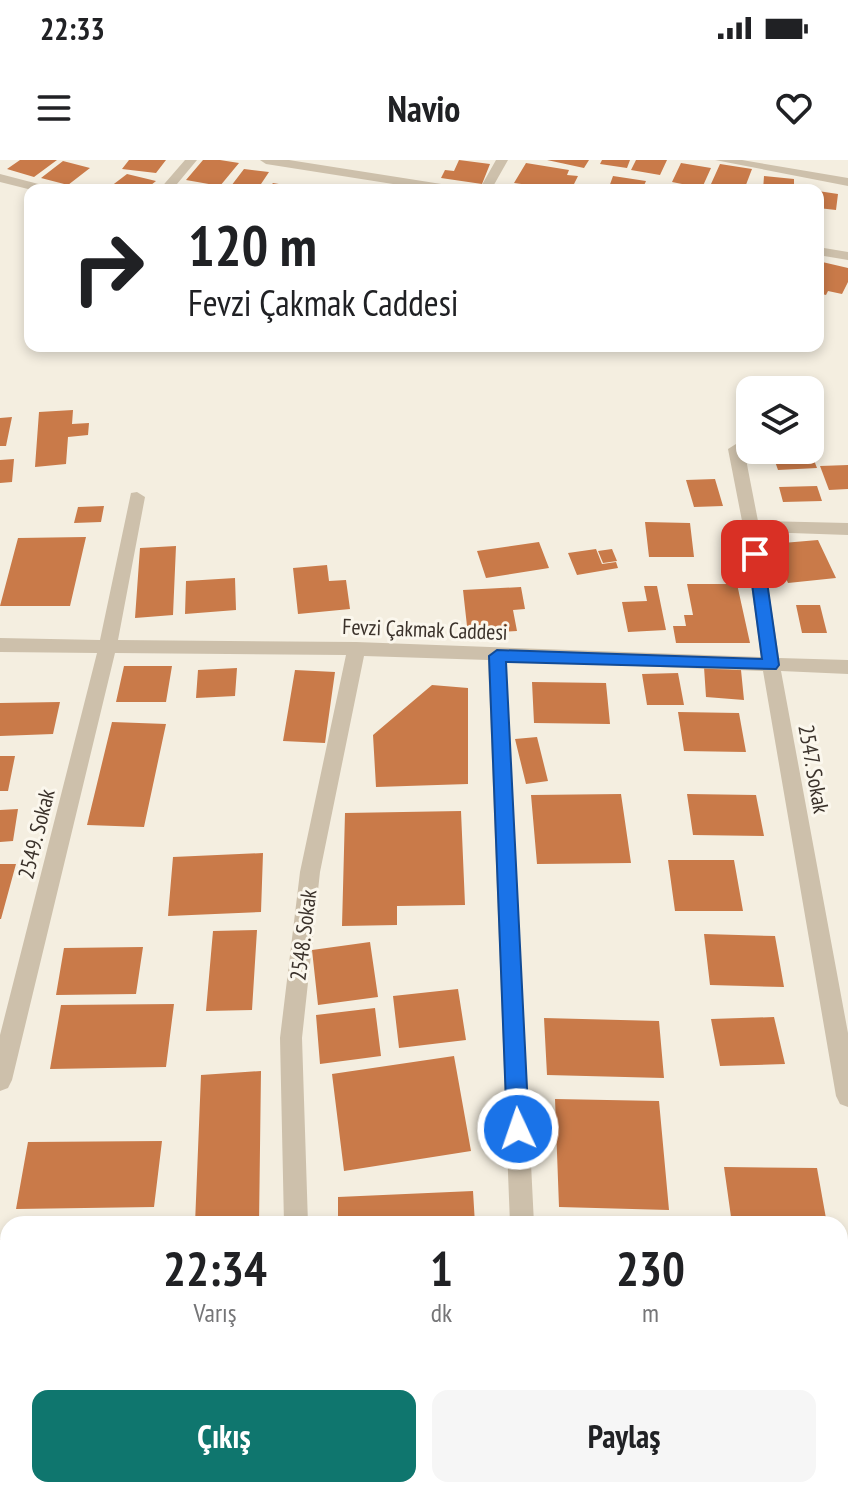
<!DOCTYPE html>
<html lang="tr">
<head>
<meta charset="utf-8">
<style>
  :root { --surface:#fff; --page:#f6f6f6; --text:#202124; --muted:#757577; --accent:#0f766e }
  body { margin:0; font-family:"PT Sans Narrow",sans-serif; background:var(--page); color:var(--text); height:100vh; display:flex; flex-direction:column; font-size:30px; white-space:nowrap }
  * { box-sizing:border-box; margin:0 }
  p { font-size:26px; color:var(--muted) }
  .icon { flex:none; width:44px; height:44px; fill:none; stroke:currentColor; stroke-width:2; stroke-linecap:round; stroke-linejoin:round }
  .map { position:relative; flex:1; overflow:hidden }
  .drawer { position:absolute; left:0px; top:1056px; width:848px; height:282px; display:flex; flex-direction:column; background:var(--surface); border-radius:24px 24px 0 0; box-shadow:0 4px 12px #0003 }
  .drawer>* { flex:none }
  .guide { position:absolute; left:24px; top:24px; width:800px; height:168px; border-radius:16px; box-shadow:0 4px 12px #0003; background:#fff; color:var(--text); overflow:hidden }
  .fabs { position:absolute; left:736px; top:216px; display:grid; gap:16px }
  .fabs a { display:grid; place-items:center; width:88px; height:88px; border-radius:16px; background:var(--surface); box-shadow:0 4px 12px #0003; font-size:40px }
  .pin { position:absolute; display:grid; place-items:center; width:68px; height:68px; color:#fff; margin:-34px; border-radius:16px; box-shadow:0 4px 12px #0006 }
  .me { position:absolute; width:88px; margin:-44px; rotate:357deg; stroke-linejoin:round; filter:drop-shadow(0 0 6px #0008) }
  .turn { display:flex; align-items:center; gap:28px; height:168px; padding:0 32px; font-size:36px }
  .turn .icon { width:104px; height:104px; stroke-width:2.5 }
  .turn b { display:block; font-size:56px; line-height:68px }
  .eta { display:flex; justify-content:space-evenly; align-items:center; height:136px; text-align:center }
  .eta b { font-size:48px; font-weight:700; line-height:56px }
  .cta { display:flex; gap:16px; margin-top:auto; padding:16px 32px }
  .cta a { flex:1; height:92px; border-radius:16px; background:var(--accent); color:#fff; font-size:32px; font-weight:700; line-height:92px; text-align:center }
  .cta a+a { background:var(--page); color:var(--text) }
  .status { display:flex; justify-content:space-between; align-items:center; height:56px; padding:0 40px; background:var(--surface); direction:ltr }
  .status svg { height:22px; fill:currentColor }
  header { display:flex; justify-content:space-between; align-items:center; height:104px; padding:0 32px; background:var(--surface); font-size:36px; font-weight:700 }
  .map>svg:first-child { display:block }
</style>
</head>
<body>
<div class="status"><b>22:33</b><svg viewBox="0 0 49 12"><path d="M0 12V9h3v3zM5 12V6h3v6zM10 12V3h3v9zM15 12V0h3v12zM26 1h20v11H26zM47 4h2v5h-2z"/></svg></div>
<header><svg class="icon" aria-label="menu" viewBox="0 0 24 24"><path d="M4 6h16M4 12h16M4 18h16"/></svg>Navio<svg class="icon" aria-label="heart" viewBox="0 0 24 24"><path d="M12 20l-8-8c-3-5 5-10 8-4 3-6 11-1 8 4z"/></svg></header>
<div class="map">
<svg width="848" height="1337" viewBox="0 0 848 1337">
  <rect width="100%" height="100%" fill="#f4eee0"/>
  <!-- building -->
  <path fill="#c97a49" d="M20,0H57L34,17L7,9Z
    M129,0H166L156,13L122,9Z
    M203,0H220L239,3L220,26L186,20Z
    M459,0L490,4L482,24L441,18L445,10L454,11Z
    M547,0H589L584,8Z
    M602,0H630L627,8L600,4Z
    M636,0H667L660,15L631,10Z
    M63,1L90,8L68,25L41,18Z
    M526,3L569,10L567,15L578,16L573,26L568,25L565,30L514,23Z
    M681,3L711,8L702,28L672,22Z
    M720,4L752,9L744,30L711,24Z
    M244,9L269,12L257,30H228Z
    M127,14L156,21L145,30H106Z
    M613,16L646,21L642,30H608Z
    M764,16L794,19V30H763Z
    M273,23L302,28V30H267Z
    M818,31L838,34L836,50L818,48Z
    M818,101L848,108V122L842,134L828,131L826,135L818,133Z
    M73,250L72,264L89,263L88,275L68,277L66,304L35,307L39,252Z
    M12,257L6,286H0V258Z
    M771,290H810L817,308L778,310Z
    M14,299L12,322L0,323V300Z
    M848,305V329L829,330L820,306Z
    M715,319L723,346L694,347L686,320Z
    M817,326L822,341L783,342L779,327Z
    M104,346L101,362L74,363L78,347Z
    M645,362L690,363L694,397H649Z
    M86,377L70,446H0L18,378Z
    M818,380L836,418L788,423L771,384Z
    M539,382L549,408L486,418L477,391Z
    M176,386L173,455L135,458L140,388Z
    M596,389L602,404L616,402L618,408L577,415L568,393Z
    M612,389L617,401L603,403L598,391Z
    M327,405L329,421L346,420L350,449L298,454L293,408Z
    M235,418L236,450L185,454L186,421Z
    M687,424H737L750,483H676L673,466H686L684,455H693Z
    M644,426H657L666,470L628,472L622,442L647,441Z
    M521,427L525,449L513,450L517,471L479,473L478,465L467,466L463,430Z
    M796,445H820L827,473H802Z
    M124,506H172L166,542H116Z
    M704,507L741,510L744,540L706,537Z
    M237,508L235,536L196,538L198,510Z
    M295,510L335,512L325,583L283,581Z
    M678,513L684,545H647L642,514Z
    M532,522L606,523L610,564L534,563Z
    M432,525L468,528V624L376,627L373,575Z
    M60,542L53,574L0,576V543Z
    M678,552L739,553L746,592L684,591Z
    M112,562L166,564L144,667L87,665Z
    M537,577L548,621L526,624L515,579Z
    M0,596H15L8,631H0Z
    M621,634L631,703L537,704L531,635Z
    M687,634L756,635L764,676L693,675Z
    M18,649L13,681L0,682V650Z
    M461,651L465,745L397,746V765L342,766L345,653Z
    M263,693L261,752L168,756L173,697Z
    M668,700H734L743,751H675Z
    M0,704H16L1,759H0Z
    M257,770L252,850L206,851L213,771Z
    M704,774L775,776L784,827L710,825Z
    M370,782L378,837L318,845L312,790Z
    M143,787L136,834L56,835L64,788Z
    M458,829L466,880L399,888L393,836Z
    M174,844L166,907L50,909L61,845Z
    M375,848L381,896L320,904L316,855Z
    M774,857L785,904L720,906L711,859Z
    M544,858L659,861L664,918L547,915Z
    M454,896L471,991L344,1011L332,914Z
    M261,911L259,1064H195L201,915Z
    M555,939L659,941L669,1050L559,1047Z
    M162,981L154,1047L16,1049L28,982Z
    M724,1007L817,1008L827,1064H732Z
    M473,1031L475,1064H338V1037Z
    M0,1079H8V1183H0Z
    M6,1285L8,1330H64L63,1337H0Z
    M840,1308H848V1337H739L738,1330H840Z
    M91,1330H152V1337H90Z
    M172,1330H296V1337H172Z
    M550,1330H733L734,1337H550Z"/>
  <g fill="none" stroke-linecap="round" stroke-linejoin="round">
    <!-- minor -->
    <path fill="#cdc0ab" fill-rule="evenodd" d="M185,0H197L172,30H159Z
      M260,0H289L454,26L460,30H431L266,4Z
      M496,0H508L491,30H479Z
      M715,0H742L848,18V26Z
      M0,14L50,27L52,30H32L0,22Z
      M818,87L848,92V100L818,95Z
      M736,284L744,289L758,361L848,363V375L760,372L779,498L848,500V514L781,511L848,873V947L840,944L836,936L763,511L506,501L534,1064H510L488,500L364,496L320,712L302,878L308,1064H284L280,878L300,712L346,495L115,493L12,920L8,928L0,931V875L97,493L0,492V478L100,480L131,333L137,332L145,337L118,480L356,482L761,497L743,366L728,289Z
      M0,1230H8V1256H0Z
      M840,1258L848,1259V1287L840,1286Z
      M516,1330H544V1337H516Z"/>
  </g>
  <!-- route -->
  <path fill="#1a73e8" stroke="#114b97" stroke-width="2" d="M755,389L763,394L779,505L776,509L506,502L529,969L526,977L518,980L511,977L507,969L489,496L497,490L762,499L748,394Z"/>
  <g text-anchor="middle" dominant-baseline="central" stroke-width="6" stroke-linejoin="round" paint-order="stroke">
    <!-- street labels -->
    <g font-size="22" fill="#3b322b" stroke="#fbf7ed">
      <text transform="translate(425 469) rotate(2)">Fevzi Çakmak Caddesi</text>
      <text transform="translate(814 609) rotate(80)">2547. Sokak</text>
      <text transform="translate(36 674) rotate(-76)">2549. Sokak</text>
      <text transform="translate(303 775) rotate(-83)">2548. Sokak</text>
    </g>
  </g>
</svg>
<div class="fabs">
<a><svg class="icon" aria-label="layers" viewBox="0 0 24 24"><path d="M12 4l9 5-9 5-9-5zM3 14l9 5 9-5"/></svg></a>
</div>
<div class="pin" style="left:755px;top:394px;background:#d93025"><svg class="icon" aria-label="arrive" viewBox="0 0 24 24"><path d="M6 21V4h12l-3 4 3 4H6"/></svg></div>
<svg class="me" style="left:518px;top:969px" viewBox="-20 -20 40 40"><circle r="17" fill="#1a73e8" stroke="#fff" stroke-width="3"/><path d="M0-11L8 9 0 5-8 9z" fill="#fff"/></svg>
<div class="guide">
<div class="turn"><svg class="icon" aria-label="right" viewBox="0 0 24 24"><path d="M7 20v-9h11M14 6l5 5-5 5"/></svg><div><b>120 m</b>Fevzi Çakmak Caddesi</div></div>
</div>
<section class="drawer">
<div class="eta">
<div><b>22:34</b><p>Varış</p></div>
<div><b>1</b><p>dk</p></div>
<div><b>230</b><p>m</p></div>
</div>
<div class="cta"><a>Çıkış</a><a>Paylaş</a></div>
</section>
</div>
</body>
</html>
